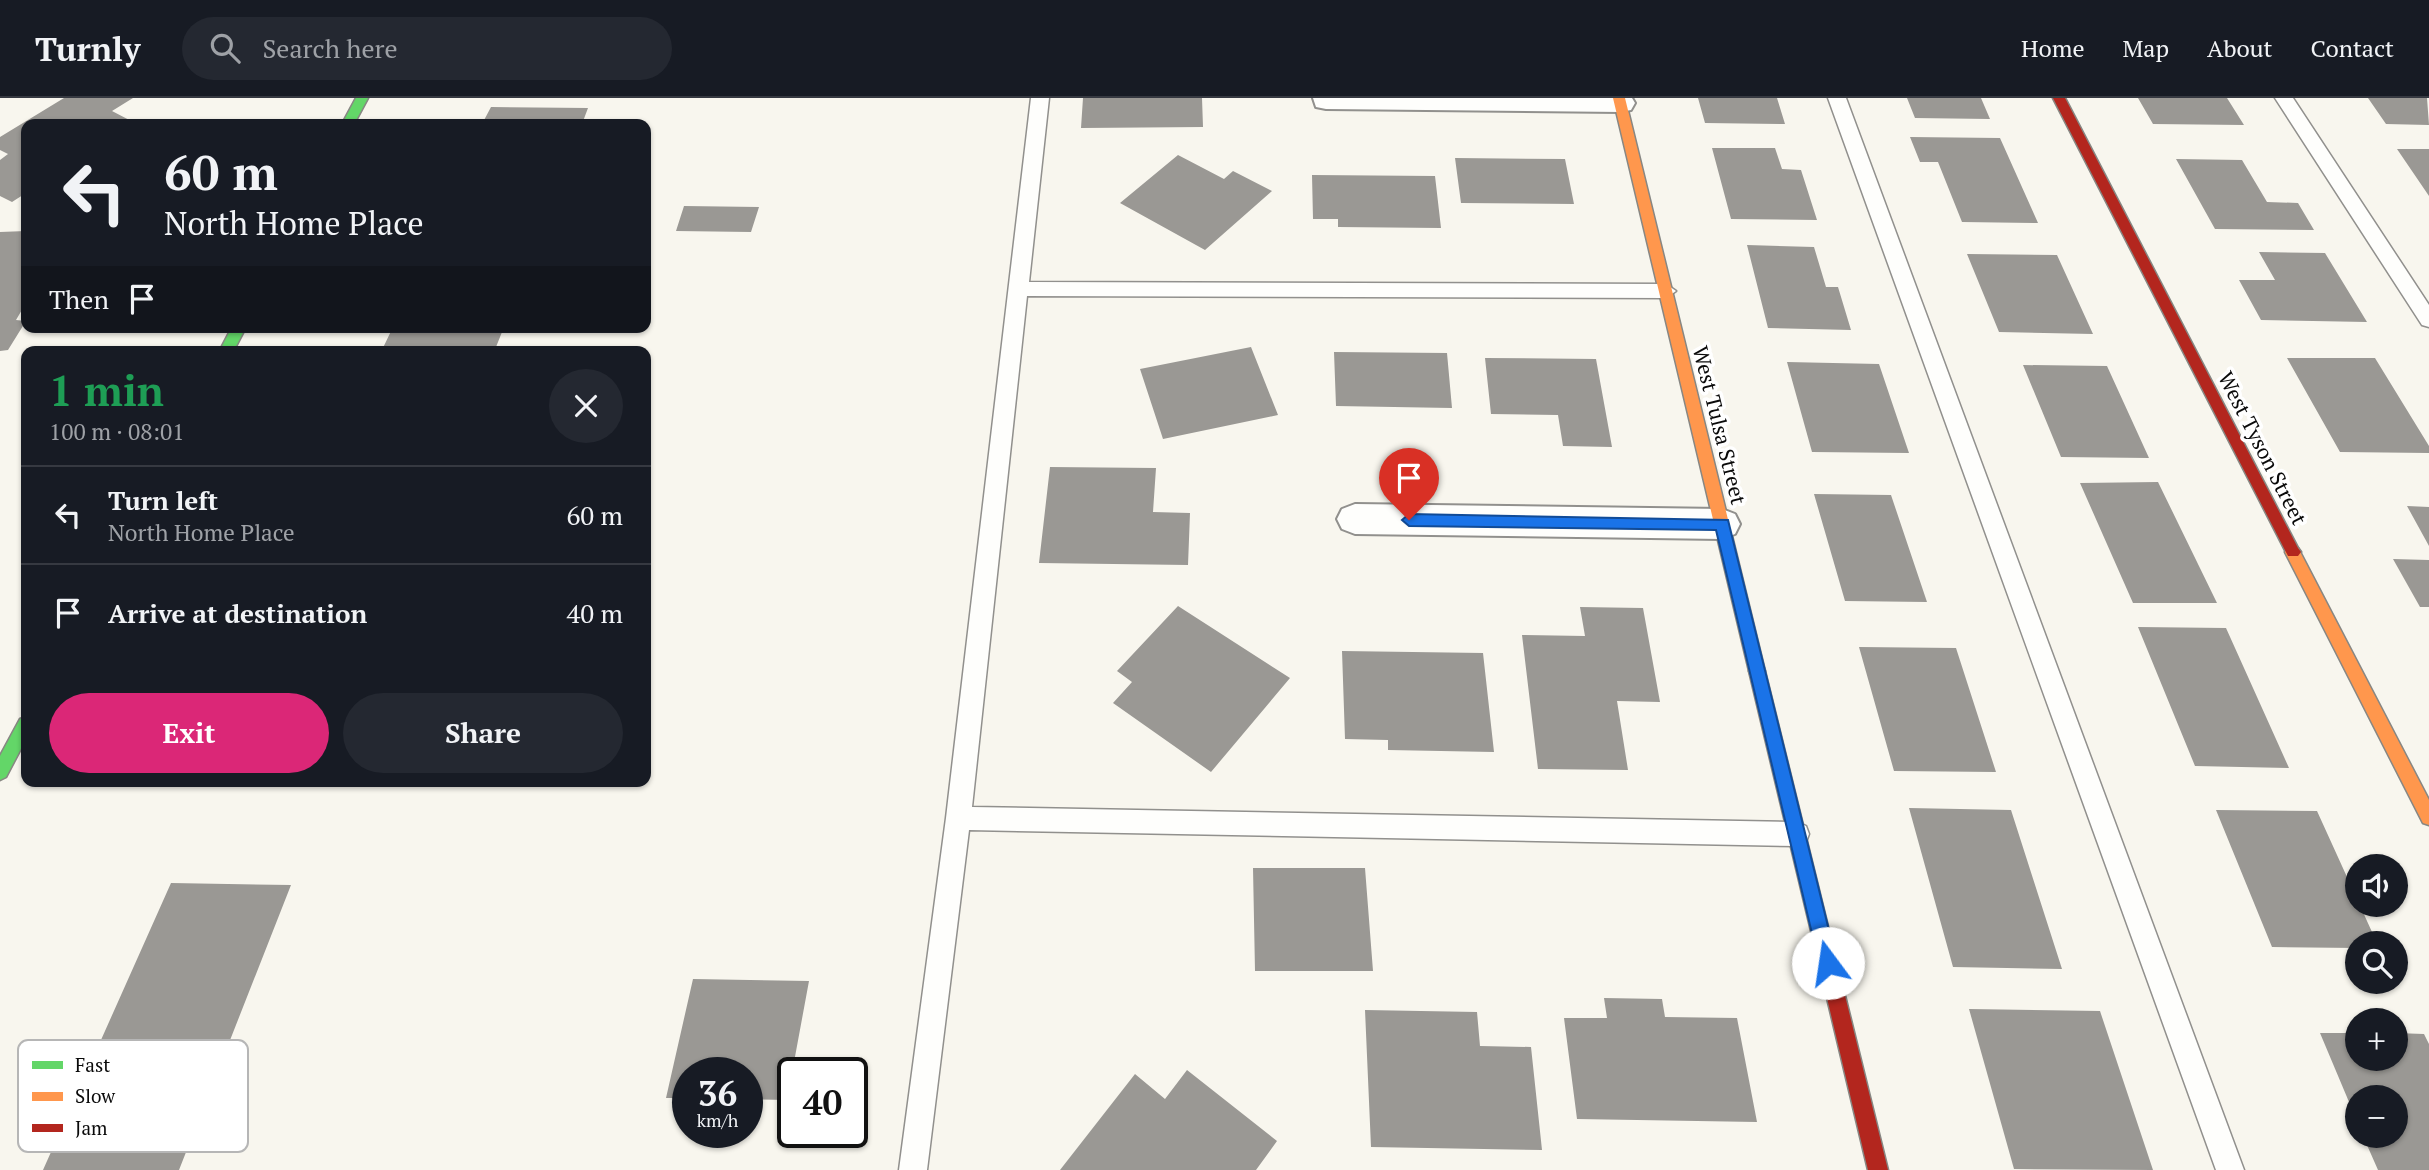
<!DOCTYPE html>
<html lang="en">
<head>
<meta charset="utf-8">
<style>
  :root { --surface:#171b24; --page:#242831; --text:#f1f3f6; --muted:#9ea1a6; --line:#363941; --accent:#db2777 }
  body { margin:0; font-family:"PT Serif",serif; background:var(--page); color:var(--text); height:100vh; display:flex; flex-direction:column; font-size:26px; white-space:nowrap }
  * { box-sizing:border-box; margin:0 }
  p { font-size:23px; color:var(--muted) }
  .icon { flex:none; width:38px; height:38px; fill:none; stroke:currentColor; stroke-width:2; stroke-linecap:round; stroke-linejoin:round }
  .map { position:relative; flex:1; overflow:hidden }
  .sheet { position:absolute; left:21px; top:248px; width:630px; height:441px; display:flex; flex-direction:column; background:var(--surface); border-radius:14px; box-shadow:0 2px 5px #0004 }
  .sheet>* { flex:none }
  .top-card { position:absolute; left:21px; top:21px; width:630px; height:214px; border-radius:14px; box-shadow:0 2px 5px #0004; background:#171b24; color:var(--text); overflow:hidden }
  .controls { position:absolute; left:2345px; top:756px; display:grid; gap:14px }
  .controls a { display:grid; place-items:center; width:63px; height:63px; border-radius:50%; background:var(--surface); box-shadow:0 2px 5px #0004; font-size:35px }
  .speed { position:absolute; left:672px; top:959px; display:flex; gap:14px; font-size:35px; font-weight:700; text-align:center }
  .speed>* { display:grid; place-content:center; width:91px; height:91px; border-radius:50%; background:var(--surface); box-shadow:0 2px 5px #0004; line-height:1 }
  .speed small { font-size:18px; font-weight:400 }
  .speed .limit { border:4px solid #111; border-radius:10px; background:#fff; color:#111 }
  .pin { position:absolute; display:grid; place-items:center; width:60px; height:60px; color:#fff; margin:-72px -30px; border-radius:50% 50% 50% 0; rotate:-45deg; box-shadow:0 0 7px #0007 }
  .pin .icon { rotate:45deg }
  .me { position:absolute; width:77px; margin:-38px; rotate:346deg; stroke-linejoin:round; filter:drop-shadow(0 0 5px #0008) }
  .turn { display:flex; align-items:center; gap:24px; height:147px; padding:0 28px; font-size:32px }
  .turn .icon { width:91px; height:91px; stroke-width:2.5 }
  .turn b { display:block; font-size:49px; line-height:60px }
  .then { display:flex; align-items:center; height:66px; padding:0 28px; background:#0003; gap:14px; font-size:26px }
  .round { display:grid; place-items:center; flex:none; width:74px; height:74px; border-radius:37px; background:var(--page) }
  .overview { display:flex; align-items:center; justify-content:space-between; height:119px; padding:0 28px }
  h1 { font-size:42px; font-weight:800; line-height:52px; color:#1e9e55 }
  .button { display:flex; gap:14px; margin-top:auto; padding:14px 28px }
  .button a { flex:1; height:80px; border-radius:42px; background:var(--accent); color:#fff; font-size:28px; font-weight:800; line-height:80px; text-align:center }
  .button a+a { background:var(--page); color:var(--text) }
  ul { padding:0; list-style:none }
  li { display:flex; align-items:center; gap:21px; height:98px; padding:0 28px; border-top:2px solid var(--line) }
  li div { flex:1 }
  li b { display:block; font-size:26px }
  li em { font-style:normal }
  header { display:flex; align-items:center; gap:42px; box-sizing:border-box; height:98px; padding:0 35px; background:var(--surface); border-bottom:2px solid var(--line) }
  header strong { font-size:33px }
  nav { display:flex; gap:38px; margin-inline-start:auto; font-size:24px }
  .search { width:490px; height:63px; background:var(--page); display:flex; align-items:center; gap:18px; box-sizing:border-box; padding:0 24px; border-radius:38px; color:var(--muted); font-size:26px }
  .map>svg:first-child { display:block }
</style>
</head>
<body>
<header>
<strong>Turnly</strong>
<div class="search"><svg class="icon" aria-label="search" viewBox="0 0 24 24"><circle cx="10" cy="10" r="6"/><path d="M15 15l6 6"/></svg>Search here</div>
<nav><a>Home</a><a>Map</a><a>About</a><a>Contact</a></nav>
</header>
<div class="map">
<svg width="2429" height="1072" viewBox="0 0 2429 1072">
  <rect width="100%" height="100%" fill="#f8f6ee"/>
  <!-- building -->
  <path fill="#9a9894" d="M64,0H133L112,13L137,26H26V95L12,104L0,98V62L8,56L0,52V39Z
    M1083,0H1202L1203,29L1081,30Z
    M1698,0H1777L1785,26L1705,25Z
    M1907,0H1981L1990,21L1915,20Z
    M2138,0H2227L2244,27L2153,26Z
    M2368,0H2427L2429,27L2386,26Z
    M491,9L588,10L582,26H482Z
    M1910,39L2000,40L2038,125L1962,124L1938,64H1920Z
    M1712,50H1775L1782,71L1801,72L1817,122L1731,121Z
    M2397,51H2429V98Z
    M1178,57L1224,81L1233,73L1272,93L1205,152L1120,105Z
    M1455,60L1565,61L1574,106L1461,105Z
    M2176,61L2242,62L2267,104L2298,105L2314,132L2215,131Z
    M1312,77L1435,78L1441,130L1338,129V121H1313Z
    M684,108L759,109L751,134L676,133Z
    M26,133V205L16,222L26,223L8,252L0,253V134Z
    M1747,147L1814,149L1826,189H1838L1851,232L1768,230Z
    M2259,154L2325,155L2367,224L2261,222L2239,182H2275Z
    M1967,156L2057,157L2093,236L1999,234Z
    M393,229H504L494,254H381Z
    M1251,249L1278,317L1163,341L1140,271Z
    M1334,254L1447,255L1452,310L1336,308Z
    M1485,260L1596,261L1612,349L1563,348L1558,317L1491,316Z
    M2287,260H2375L2429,348V355L2340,354Z
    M1787,264L1879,266L1909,355L1812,354Z
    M2023,267L2107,268L2149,360L2061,359Z
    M1050,369L1156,370L1153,414L1190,415L1188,467L1039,465Z
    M2158,384L2217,505H2133L2080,385Z
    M1814,396L1891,397L1927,504L1845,503Z
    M2407,408L2429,409V448Z
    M2393,461L2429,462V509H2420Z
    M1178,508L1290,580L1211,674L1113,605L1132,584L1117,573Z
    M1580,509L1643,510L1660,604L1617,603L1628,672L1538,671L1522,537L1585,538Z
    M2138,529L2226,530L2289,670L2195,668Z
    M1859,549L1956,550L1996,674L1894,673Z
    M1342,553L1483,555L1494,654L1388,652V642L1345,641Z
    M1909,710L2011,712L2062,871L1953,869Z
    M2216,712L2317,713L2377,845H2357V850L2272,849Z
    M1253,770H1365L1373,873H1255Z
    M171,785L291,787L179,1072H43Z
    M693,881L809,883L787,1002L747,1001V975H688V1000H666Z
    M1604,900L1662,901L1665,919L1737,920L1757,1024L1577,1021L1564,920H1607Z
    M1969,911L2100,913L2153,1072L2014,1071Z
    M1365,912L1477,914L1480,948L1531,949L1542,1052L1371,1049Z
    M2320,935H2357V961H2396V935L2424,936L2429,946V1072H2378L2363,1038H2396V999H2357V1023Z
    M1187,972L1277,1043L1256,1072H1060L1135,976L1165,1001Z"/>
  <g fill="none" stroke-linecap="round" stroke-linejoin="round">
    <!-- lane casing -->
    <g stroke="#91908d" stroke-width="3">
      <path id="lane" d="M1031,0H1049L1029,184L1666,186L1676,193L1666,200L1027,198L972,709L1797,724L1806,728L1809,736L1806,744L1797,748L969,732L927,1072H899L946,720Z
        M1828,0H1846L2244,1072H2216Z
        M2275,0H2293L2429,207V229L2422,227Z"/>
    </g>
    <!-- street casing -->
    <g stroke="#91908d" stroke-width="4">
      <path id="street" d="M1313,0H1632L1635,5L1631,12L1621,14L1326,11L1316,9Z
        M1355,406L1722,411L1735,416L1740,426L1735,436L1722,441L1355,436L1342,431L1337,421L1342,411Z"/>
    </g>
    <!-- fast casing -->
    <g stroke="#888783" stroke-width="3">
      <path id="fast" d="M356,0H368L354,26H342Z
        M232,229H246L233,254H219Z
        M26,619V641L6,679L0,682V658L20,621Z"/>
    </g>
    <!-- slow casing -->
    <g stroke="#888783" stroke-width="3">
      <path id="slow" d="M1613,0H1625L1765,573L1763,578L1757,580L1751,578L1749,573Z
        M2293,448L2298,450L2429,702V727L2423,725L2285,454L2288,450Z"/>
    </g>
    <!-- jam casing -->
    <g stroke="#888783" stroke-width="3">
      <path id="jam" d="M2053,0H2065L2298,450L2301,454L2298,458H2288Z
        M1757,566L1763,568L1765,573L1888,1072H1868L1749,573L1751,568Z"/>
    </g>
    <!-- lane -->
    <use href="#lane" fill="#fefefc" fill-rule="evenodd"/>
    <!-- street -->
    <use href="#street" fill="#fefefc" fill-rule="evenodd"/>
    <!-- fast -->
    <use href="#fast" fill="#63d668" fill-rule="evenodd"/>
    <!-- slow -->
    <use href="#slow" fill="#ff974d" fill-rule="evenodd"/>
    <!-- jam -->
    <use href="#jam" fill="#b3261e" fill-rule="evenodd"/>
  </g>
  <!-- route -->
  <path fill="#1a73e8" stroke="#114b97" stroke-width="2" d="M1409,416L1728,422L1837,865L1834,871L1828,874L1821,871L1819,865L1716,432L1409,428L1402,422Z"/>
  <g text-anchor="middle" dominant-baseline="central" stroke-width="7" stroke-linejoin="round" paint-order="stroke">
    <!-- street labels -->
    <g font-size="21" fill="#0a0a0a" stroke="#fff">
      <text transform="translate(1720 327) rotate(76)">West Tulsa Street</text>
      <text transform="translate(2263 350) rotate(63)">West Tyson Street</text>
    </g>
  </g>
  <!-- legend -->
  <rect x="18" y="942" width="230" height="112" rx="10" fill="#fff" stroke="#b6b6b6" stroke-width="2"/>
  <rect x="32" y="963" width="31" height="8" fill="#63d668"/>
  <rect x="32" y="994" width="31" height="9" fill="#ff974d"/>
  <rect x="32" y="1026" width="31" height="8" fill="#b3261e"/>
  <g font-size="19" fill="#0a0a0a">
    <text x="75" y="974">Fast</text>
    <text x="75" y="1005">Slow</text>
    <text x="75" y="1037">Jam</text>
  </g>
</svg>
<div class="controls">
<a><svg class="icon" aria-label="sound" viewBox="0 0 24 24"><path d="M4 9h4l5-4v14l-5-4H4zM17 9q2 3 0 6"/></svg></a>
<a><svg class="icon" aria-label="search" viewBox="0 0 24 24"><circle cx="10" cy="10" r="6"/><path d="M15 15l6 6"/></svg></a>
<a>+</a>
<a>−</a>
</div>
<div class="speed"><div>36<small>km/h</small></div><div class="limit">40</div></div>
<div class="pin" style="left:1409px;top:422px;background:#d93025"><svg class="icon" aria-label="arrive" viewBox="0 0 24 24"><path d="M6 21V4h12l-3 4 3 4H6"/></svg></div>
<svg class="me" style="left:1828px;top:865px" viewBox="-20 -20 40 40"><circle r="19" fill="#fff"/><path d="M0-13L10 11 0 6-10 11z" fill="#1a73e8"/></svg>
<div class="top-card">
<div class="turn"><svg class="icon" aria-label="left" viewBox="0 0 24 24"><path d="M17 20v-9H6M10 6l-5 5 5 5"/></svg><div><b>60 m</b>North Home Place</div></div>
<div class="then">Then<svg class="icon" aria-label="arrive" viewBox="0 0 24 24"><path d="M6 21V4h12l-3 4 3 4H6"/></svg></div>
</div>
<section class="sheet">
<div class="overview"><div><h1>1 min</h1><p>100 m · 08:01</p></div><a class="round"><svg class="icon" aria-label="close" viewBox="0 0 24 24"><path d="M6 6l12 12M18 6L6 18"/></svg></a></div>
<ul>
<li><svg class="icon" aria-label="left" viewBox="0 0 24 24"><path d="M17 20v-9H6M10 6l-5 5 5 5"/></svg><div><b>Turn left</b><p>North Home Place</p></div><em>60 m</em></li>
<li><svg class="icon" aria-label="arrive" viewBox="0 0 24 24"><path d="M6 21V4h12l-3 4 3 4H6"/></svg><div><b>Arrive at destination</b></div><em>40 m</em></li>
</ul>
<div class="button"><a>Exit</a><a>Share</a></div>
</section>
</div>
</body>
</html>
